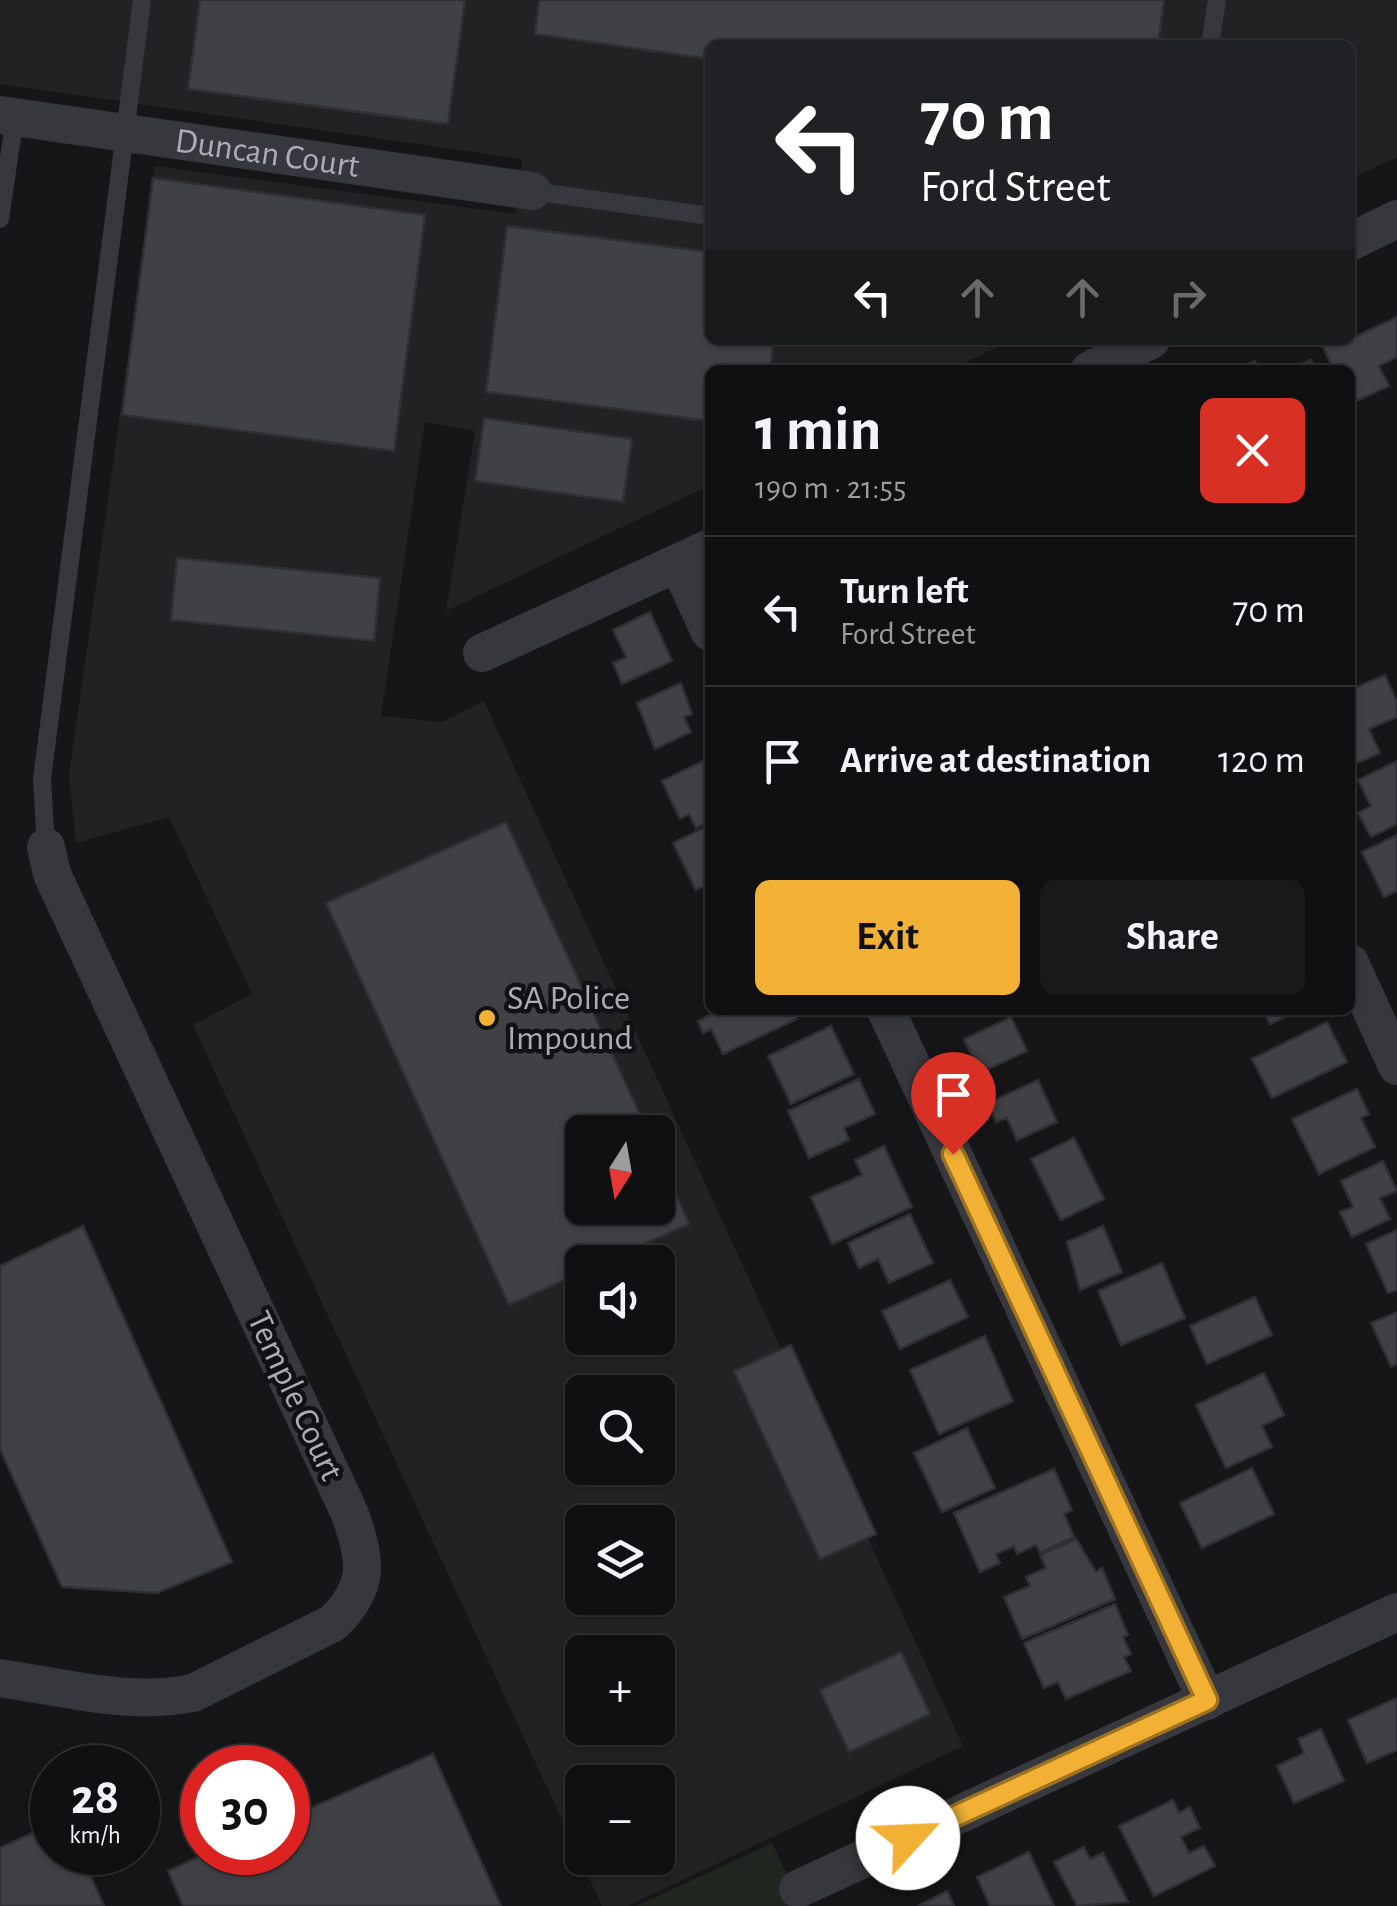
<!DOCTYPE html>
<html lang="en">
<head>
<meta charset="utf-8">
<style>
  :root { --surface:#101012; --page:#19191b; --text:#f1f3f6; --muted:#9c9d9f; --line:#303032; --accent:#f2b134 }
  body { margin:0; font-family:"Alegreya Sans",sans-serif; background:var(--page); color:var(--text); height:100vh; display:flex; flex-direction:column; font-size:38px; white-space:nowrap }
  * { box-sizing:border-box; margin:0 }
  p { font-size:32px; color:var(--muted) }
  .icon { flex:none; width:55px; height:55px; fill:none; stroke:currentColor; stroke-width:2; stroke-linecap:round; stroke-linejoin:round }
  .map { position:relative; flex:1; overflow:hidden }
  .sheet { position:absolute; left:705px; top:365px; width:650px; height:650px; display:flex; flex-direction:column; background:var(--surface); border-radius:15px; box-shadow:0 2px 8px #0004,0 0 0 2px var(--line) }
  .sheet>* { flex:none }
  .banner { position:absolute; left:705px; top:40px; width:650px; height:305px; border-radius:15px; box-shadow:0 2px 8px #0004,0 0 0 2px var(--line); background:#202124; color:#fff; overflow:hidden }
  .needle { width:65px; rotate:191deg }
  .controls { position:absolute; left:565px; top:1115px; display:grid; gap:20px }
  .controls a { display:grid; place-items:center; width:110px; height:110px; border-radius:15px; background:var(--surface); box-shadow:0 2px 8px #0004,0 0 0 2px var(--line); font-size:50px }
  .speed { position:absolute; left:30px; top:1745px; display:flex; gap:20px; font-size:50px; font-weight:700; text-align:center }
  .speed>* { display:grid; place-content:center; width:130px; height:130px; border-radius:50%; background:var(--surface); box-shadow:0 2px 8px #0004,0 0 0 2px var(--line); line-height:1 }
  .speed small { font-size:25px; font-weight:400 }
  .speed .limit { border:15px solid #d22; background:#fff; color:#111 }
  .pin { position:absolute; display:grid; place-items:center; width:85px; height:85px; color:#fff; margin:-102px -42px; border-radius:50% 50% 50% 0; rotate:-45deg; box-shadow:0 0 10px #0007 }
  .pin .icon { rotate:45deg }
  .me { position:absolute; width:110px; margin:-55px; rotate:65deg; stroke-linejoin:round; filter:drop-shadow(0 0 8px #0008) }
  .turn { display:flex; align-items:center; gap:35px; height:210px; padding:0 50px; font-size:45px }
  .turn .icon { width:130px; height:130px; stroke-width:2.5 }
  .turn b { display:block; font-size:70px; line-height:85px }
  .lanes { display:flex; align-items:center; height:95px; padding:0 50px; background:#0003; justify-content:center; gap:50px; direction:ltr }
  .lanes .off { opacity:.35 }
  .round { display:grid; place-items:center; flex:none; width:105px; height:105px; border-radius:15px; background:var(--page) }
  .overview { display:flex; align-items:center; justify-content:space-between; height:170px; padding:0 50px }
  h1 { font-size:60px; font-weight:700; line-height:75px }
  .button { display:flex; gap:20px; margin-top:auto; padding:20px 50px }
  .button a { flex:1; height:115px; border-radius:15px; background:var(--accent); color:#111; font-size:40px; font-weight:700; line-height:115px; text-align:center }
  .button a+a { background:var(--page); color:var(--text) }
  ul { padding:0; list-style:none }
  li { display:flex; align-items:center; gap:30px; height:150px; padding:0 50px; border-top:2px solid var(--line) }
  li div { flex:1 }
  li b { display:block; font-size:38px }
  li em { font-style:normal }
  .map>svg:first-child { display:block }
</style>
</head>
<body>
<div class="map">
<svg width="1397" height="1906" viewBox="0 0 1397 1906">
  <rect width="100%" height="100%" fill="#161618"/>
  <!-- built -->
  <path fill="#222225" fill-rule="evenodd" d="M0,0H1397V157L1350,179V45H710V340H1013L950,370H710V485L446,611L475,431L425,422L381,716L442,722L484,701L963,1746L628,1906H602L193,1025L252,994L169,817L76,843L69,776L155,166L515,214L522,159L0,84ZM582,1132H658V1208H582ZM582,1262H658V1338H582ZM582,1392H658V1468H582ZM582,1522H658V1598H582ZM582,1652H658V1728H582ZM582,1782H658V1858H582Z"/>
  <!-- green -->
  <path fill="#1e261f" d="M772,1843L802,1906H636Z"/>
  <!-- building -->
  <path fill="#404145" stroke="#303034" stroke-width="2.5" d="M200,0H465L448,124L188,89Z
    M539,0H1164L1158,45H710V59L535,34Z
    M153,178L425,215L394,451L122,415Z
    M507,226L710,252V340H774L770,370H710V421L486,392Z
    M1397,317V357L1379,366L1389,386L1350,404V370H1334L1320,340H1350V320L1357,336Z
    M1311,360L1315,370H1288Z
    M1255,361L1258,370H1235Z
    M484,418L632,439L623,502L475,481Z
    M177,558L380,578L374,641L171,620Z
    M650,612L672,661L622,684L613,663L626,657L613,630Z
    M1385,675L1397,702V717L1369,729L1380,753L1350,766V690Z
    M681,683L692,714L684,717L691,732L655,749L637,703Z
    M705,760L710,771V821L696,828L689,814L680,819L662,781Z
    M1397,761V824L1371,837L1358,813L1371,806L1358,780Z
    M506,822L648,1132H582V1208H658V1154L689,1224L603,1262H582V1272L509,1305L326,903Z
    M710,825V883L696,890L673,843Z
    M1397,835V891L1384,897L1362,852Z
    M721,1010H793L797,1019L723,1054L711,1029L703,1033L698,1021Z
    M1263,1010H1300L1270,1024Z
    M1011,1017L1027,1051L980,1073L964,1039Z
    M1327,1022L1347,1062L1272,1098L1252,1059Z
    M831,1026L854,1074L791,1104L768,1056Z
    M859,1079L875,1114L844,1128L849,1140L809,1158L788,1111Z
    M1038,1080L1057,1122L1017,1140L1007,1118L996,1122L988,1103Z
    M1357,1089L1369,1114L1361,1118L1375,1147L1319,1174L1292,1119Z
    M1074,1138L1104,1199L1061,1220L1031,1159Z
    M884,1146L912,1207L832,1244L811,1197L862,1175L855,1160Z
    M1383,1161L1397,1191L1380,1198L1390,1219L1352,1237L1340,1212L1353,1207L1341,1181Z
    M910,1214L933,1263L889,1283L878,1259L859,1268L848,1243Z
    M83,1226L232,1562L157,1593L62,1587L0,1449V1266Z
    M1103,1226L1122,1272L1080,1290L1067,1242Z
    M1397,1230V1290L1388,1293L1366,1244Z
    M1162,1263L1185,1318L1121,1345L1098,1291Z
    M950,1280L968,1317L900,1349L882,1311Z
    M1255,1297L1272,1335L1207,1364L1190,1326Z
    M1397,1312V1364L1391,1367L1371,1323Z
    M985,1336L1013,1401L939,1434L910,1370Z
    M791,1345L876,1534L820,1559L734,1371Z
    M1264,1373L1284,1415L1262,1426L1272,1447L1226,1468L1196,1405Z
    M967,1428L995,1488L942,1512L914,1453Z
    M1252,1468L1274,1514L1202,1548L1180,1503Z
    M1054,1469L1072,1510L1064,1514L1074,1537L1040,1553L1036,1545L1017,1554L1014,1546L996,1554L1000,1563L980,1572L954,1513Z
    M1076,1539L1096,1572L1102,1568L1115,1599L1022,1639L1004,1597L1030,1586L1026,1577L1046,1568L1040,1555Z
    M1115,1604L1128,1635L1123,1637L1131,1654L1124,1657L1131,1671L1066,1699L1058,1682L1044,1688L1024,1643Z
    M901,1652L930,1714L849,1752L820,1690Z
    M1397,1698V1750L1367,1763L1348,1720Z
    M1321,1729L1344,1781L1294,1803L1277,1766L1304,1753L1298,1739Z
    M433,1754L501,1906H183L168,1871L209,1852H288V1818Z
    M1173,1800L1179,1813L1190,1807L1200,1828L1181,1837L1189,1853L1204,1846L1215,1866L1154,1896L1119,1826Z
    M52,1824V1852H80L104,1906H0V1848Z
    M1084,1847L1090,1859L1103,1853L1128,1902L1077,1906L1054,1862Z
    M1029,1852L1054,1906H990L977,1877Z
    M947,1891L954,1906H918Z"/>
  <g fill="none" stroke-linecap="round" stroke-linejoin="round">
    <!-- service -->
    <path stroke="#37383d" stroke-width="18" d="M1210,45L1217,0
      M532,191L710,216
      M0,219L15,117
      M46,847L42,779L142,0"/>
    <!-- minor -->
    <g stroke="#37383d" stroke-width="38">
      <path id="s1" d="M0,115L532,191"/>
      <path d="M1350,242L1397,219"/>
      <path d="M1090,370L1151,340"/>
      <path d="M678,563L710,632"/>
      <path d="M482,653L710,548"/>
      <path d="M1350,963L1397,1066"/>
      <path d="M886,1010L1207,1701"/>
      <path d="M0,1678C62,1687 131,1706 193,1693L333,1623C371,1586 366,1561 350,1514L52,874L46,847"/>
      <path d="M798,1889L1397,1612"/>
    </g>
  </g>
  <g fill="none" stroke-linecap="round" stroke-linejoin="round">
    <!-- route casing -->
    <g stroke="#9d7322" stroke-width="25">
      <path id="route" d="M908,1838L1207,1700L953,1154"/>
    </g>
    <!-- route -->
    <use href="#route" stroke="#f2b134" stroke-width="18"/>
  </g>
  <!-- markers -->
  <circle fill="#f2b134" stroke="#111113" stroke-width="4" cx="487" cy="1018" r="10"/>
  <g text-anchor="middle" dominant-baseline="central" stroke-width="9" stroke-linejoin="round" paint-order="stroke">
    <!-- street labels -->
    <g font-size="35" fill="#a8adb8" stroke="#111113">
      <text stroke="none"><textPath href="#s1" startOffset="270">Duncan Court</textPath></text>
      <text transform="translate(295 1396) rotate(65)">Temple Court</text>
    </g>
    <!-- poi labels -->
    <g font-size="35" fill="#a8adb8" stroke="#111113" text-anchor="start">
      <text x="507" y="998">SA Police<tspan x="507" dy="40">Impound</tspan></text>
    </g>
  </g>
</svg>
<div class="controls">
<a><svg class="needle" viewBox="-14 -14 28 28"><path d="M0-13l5 13h-10z" fill="#e53935"/><path d="M0 13l5-13h-10z" fill="#9c9d9f"/></svg></a>
<a><svg class="icon" aria-label="sound" viewBox="0 0 24 24"><path d="M4 9h4l5-4v14l-5-4H4zM17 9q2 3 0 6"/></svg></a>
<a><svg class="icon" aria-label="search" viewBox="0 0 24 24"><circle cx="10" cy="10" r="6"/><path d="M15 15l6 6"/></svg></a>
<a><svg class="icon" aria-label="layers" viewBox="0 0 24 24"><path d="M12 4l9 5-9 5-9-5zM3 14l9 5 9-5"/></svg></a>
<a>+</a>
<a>−</a>
</div>
<div class="speed"><div>28<small>km/h</small></div><div class="limit">30</div></div>
<div class="pin" style="left:953px;top:1154px;background:#d93025"><svg class="icon" aria-label="arrive" viewBox="0 0 24 24"><path d="M6 21V4h12l-3 4 3 4H6"/></svg></div>
<svg class="me" style="left:908px;top:1838px" viewBox="-20 -20 40 40"><circle r="19" fill="#fff"/><path d="M0-13L10 11 0 6-10 11z" fill="#f2b134"/></svg>
<div class="banner">
<div class="turn"><svg class="icon" aria-label="left" viewBox="0 0 24 24"><path d="M17 20v-9H6M10 6l-5 5 5 5"/></svg><div><b>70 m</b>Ford Street</div></div>
<div class="lanes"><svg class="icon" aria-label="left" viewBox="0 0 24 24"><path d="M17 20v-9H6M10 6l-5 5 5 5"/></svg><svg class="icon off" aria-label="ahead" viewBox="0 0 24 24"><path d="M12 20V5M6 11l6-6 6 6"/></svg><svg class="icon off" aria-label="ahead" viewBox="0 0 24 24"><path d="M12 20V5M6 11l6-6 6 6"/></svg><svg class="icon off" aria-label="right" viewBox="0 0 24 24"><path d="M7 20v-9h11M14 6l5 5-5 5"/></svg></div>
</div>
<section class="sheet">
<div class="overview"><div><h1>1 min</h1><p>190 m · 21:55</p></div><a class="round" style="background:#d93025;color:#fff"><svg class="icon" aria-label="close" viewBox="0 0 24 24"><path d="M6 6l12 12M18 6L6 18"/></svg></a></div>
<ul>
<li><svg class="icon" aria-label="left" viewBox="0 0 24 24"><path d="M17 20v-9H6M10 6l-5 5 5 5"/></svg><div><b>Turn left</b><p>Ford Street</p></div><em>70 m</em></li>
<li><svg class="icon" aria-label="arrive" viewBox="0 0 24 24"><path d="M6 21V4h12l-3 4 3 4H6"/></svg><div><b>Arrive at destination</b></div><em>120 m</em></li>
</ul>
<div class="button"><a>Exit</a><a>Share</a></div>
</section>
</div>
</body>
</html>
